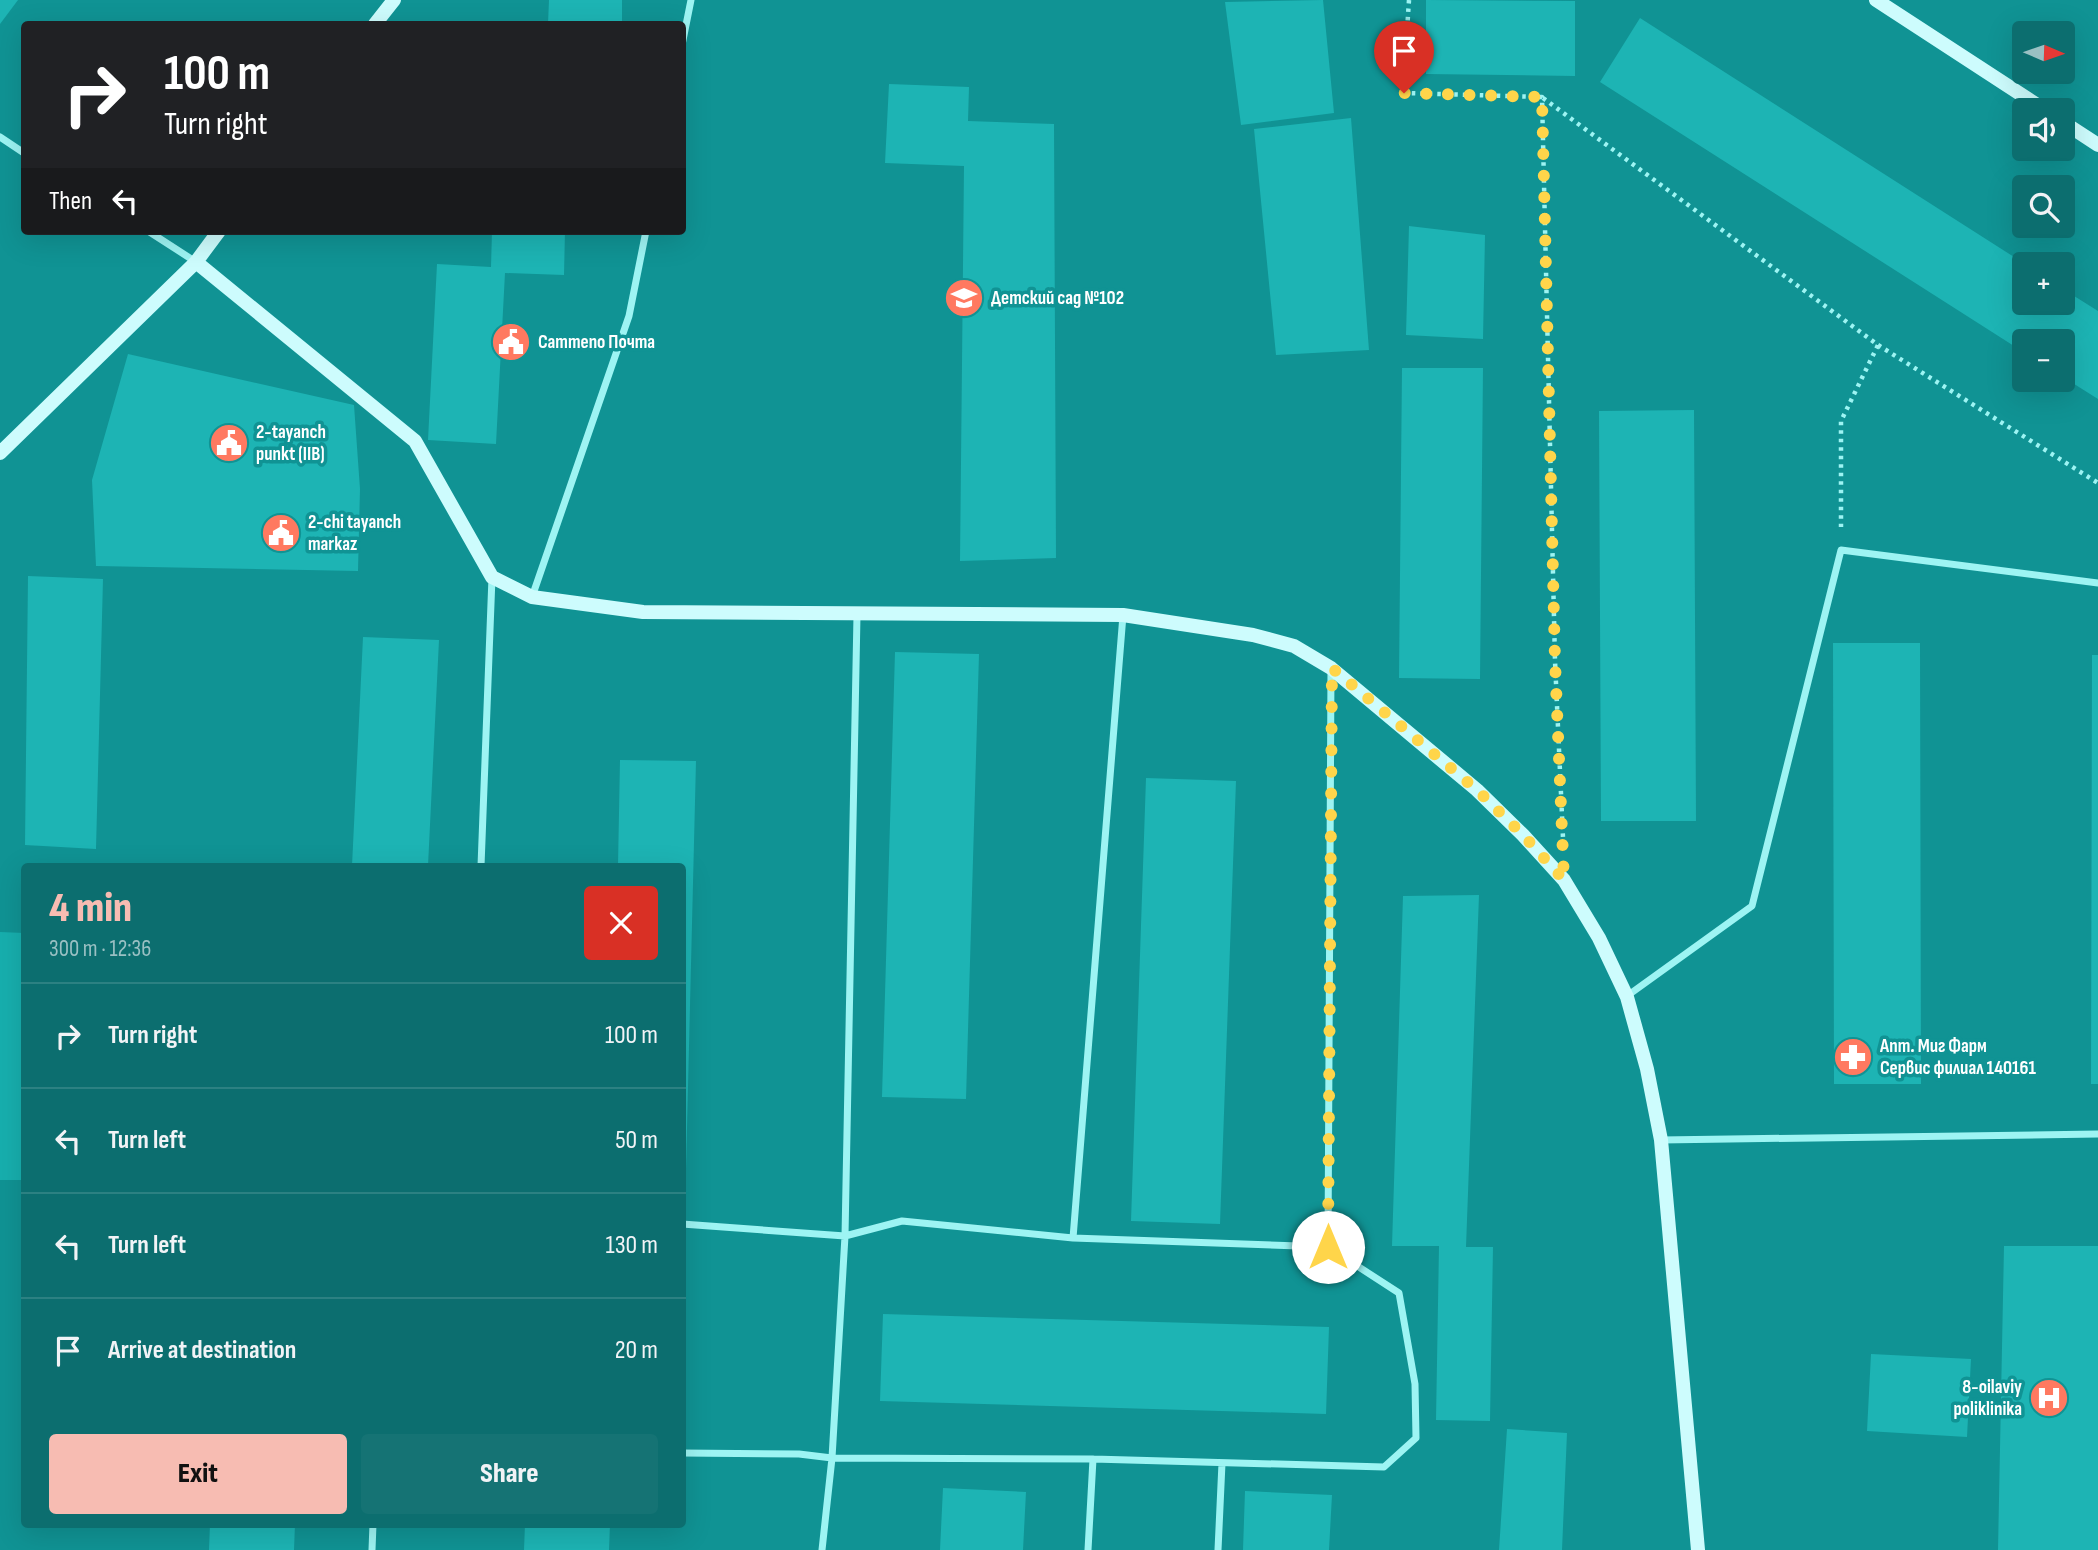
<!DOCTYPE html>
<html lang="en">
<head>
<meta charset="utf-8">
<style>
  :root { --surface:#0c6e6f; --page:#157374; --text:#f1f3f6; --muted:#9ac0c3; --line:#2c8182; --accent:#f7bcb2 }
  body { margin:0; font-family:"Sofia Sans Condensed",sans-serif; background:var(--page); color:var(--text); height:100vh; display:flex; flex-direction:column; font-size:26px; white-space:nowrap }
  * { box-sizing:border-box; margin:0 }
  p { font-size:23px; color:var(--muted) }
  .icon { flex:none; width:38px; height:38px; fill:none; stroke:currentColor; stroke-width:2; stroke-linecap:round; stroke-linejoin:round }
  .map { position:relative; flex:1; overflow:hidden }
  .side { position:absolute; left:21px; top:863px; width:665px; height:665px; display:flex; flex-direction:column; background:var(--surface); border-radius:7px; box-shadow:0 7px 28px #0002 }
  .side>* { flex:none }
  .guide { position:absolute; left:21px; top:21px; width:665px; height:214px; border-radius:7px; box-shadow:0 7px 28px #0002; background:#202124; color:#fff; overflow:hidden }
  .needle { width:46px; rotate:92deg }
  .buttons { position:absolute; left:2012px; top:21px; display:grid; gap:14px }
  .buttons a { display:grid; place-items:center; width:63px; height:63px; border-radius:7px; background:var(--surface); box-shadow:0 7px 28px #0002; font-size:35px }
  .pin { position:absolute; display:grid; place-items:center; width:60px; height:60px; color:#fff; margin:-72px -30px; border-radius:50% 50% 50% 0; rotate:-45deg; box-shadow:0 0 7px #0007 }
  .pin .icon { rotate:45deg }
  .me { position:absolute; width:77px; margin:-38px; rotate:0deg; stroke-linejoin:round; filter:drop-shadow(0 0 5px #0008) }
  .turn { display:flex; align-items:center; gap:24px; height:147px; padding:0 28px; font-size:32px }
  .turn .icon { width:91px; height:91px; stroke-width:2.5 }
  .turn b { display:block; font-size:49px; line-height:60px }
  .then { display:flex; align-items:center; height:66px; padding:0 28px; background:#0003; gap:14px; font-size:26px }
  .round { display:grid; place-items:center; flex:none; width:74px; height:74px; border-radius:7px; background:var(--page) }
  .overview { display:flex; align-items:center; justify-content:space-between; height:119px; padding:0 28px }
  h1 { font-size:42px; font-weight:800; line-height:52px; color:var(--accent) }
  .action { display:flex; gap:14px; margin-top:auto; padding:14px 28px }
  .action a { flex:1; height:80px; border-radius:7px; background:var(--accent); color:#111; font-size:28px; font-weight:800; line-height:80px; text-align:center }
  .action a+a { background:var(--page); color:var(--text) }
  ul { padding:0; list-style:none }
  li { display:flex; align-items:center; gap:21px; height:105px; padding:0 28px; border-top:2px solid var(--line) }
  li div { flex:1 }
  li b { display:block; font-size:26px }
  li em { font-style:normal }
  .map>svg:first-child { display:block }
</style>
</head>
<body>
<div class="map">
<svg width="2098" height="1550" viewBox="0 0 2098 1550">
  <rect width="100%" height="100%" fill="#109394"/>
  <!-- green -->
  <path fill="#17afae" d="M0,932L24,933V1180H0Z"/>
  <!-- building -->
  <path fill="#1db4b4" d="M0,0H18L0,24Z
    M549,0H622V24H548Z
    M1323,0L1334,113L1241,125L1225,2Z
    M1426,0L1575,1V76L1426,74Z
    M1640,18L2025,264V303H2063V289L2098,311V399L2063,377V341H2025V353L1600,82Z
    M889,84L969,87L968,121L1054,124L1056,558L960,561L964,166L885,163Z
    M1351,118L1369,350L1276,355L1254,129Z
    M1409,226L1485,235L1483,339L1406,335Z
    M492,231H565L564,275L505,273L496,444L428,440L437,264L491,267Z
    M128,354L354,405L360,489L358,571L96,566L92,480Z
    M1402,368H1483L1480,679L1399,678Z
    M1694,410L1696,821H1601L1599,411Z
    M28,576L103,579L96,849L25,845Z
    M363,637L439,640L428,866H352Z
    M1833,643H1920L1921,1084H1834Z
    M895,652L979,654L966,1099L882,1097Z
    M2092,655H2098V1084H2091Z
    M620,760L696,761L685,1210H682V866H618Z
    M1146,778L1236,781L1220,1224L1131,1221Z
    M1479,895L1466,1247H1493L1490,1421L1436,1420L1439,1246H1392L1403,896Z
    M2004,1246H2098V1550H1998Z
    M883,1314L1329,1327L1326,1414L880,1401Z
    M1871,1354L1971,1359L1967,1437L1867,1431Z
    M1507,1429L1567,1433L1562,1550H1499Z
    M943,1488L1026,1492L1023,1550H940Z
    M1245,1491L1332,1495L1329,1550H1243Z
    M210,1524H295L294,1550H209Z
    M525,1524H610L609,1550H524Z"/>
  <g fill="none" stroke-linecap="round" stroke-linejoin="round">
    <!-- path -->
    <path stroke="#9df4f3" stroke-width="4.5" stroke-dasharray="3.5 5" stroke-linecap="butt" d="M1409,0L1403,93L1542,97L1555,661L1563,838
      M1543,98L1878,345L1841,421V527
      M1878,345L2098,483"/>
    <!-- street -->
    <path stroke="#9df4f3" stroke-width="7" d="M682,45L691,0
      M0,137L24,153
      M148,231L196,262
      M532,597L629,316L646,231
      M481,866L492,577
      M1627,996L1752,906L1841,550L2098,583
      M1661,1140L2098,1134
      M682,1224L845,1236L902,1221L1073,1238L1328,1247L1399,1293L1415,1384L1416,1438L1384,1467L1093,1459L832,1458L799,1454L682,1453
      M1073,1238L1123,615
      M1328,1247L1331,669
      M372,1550L373,1524
      M822,1550L832,1458L845,1236L857,615
      M1088,1550L1093,1459
      M1218,1550L1222,1463"/>
    <!-- secondary -->
    <path stroke="#cdfcfd" stroke-width="14" d="M1876,0L2045,110
      M375,24L394,0
      M2063,122L2098,145
      M196,262L415,441L492,577L532,597L643,612L1123,615L1253,635L1294,646L1331,668L1477,790L1523,835L1564,880L1599,938L1627,997L1647,1069L1661,1140L1698,1550
      M0,453L196,262L219,231"/>
  </g>
  <g fill="none" stroke-linecap="round" stroke-linejoin="round">
    <!-- route -->
    <path stroke="#ffd54a" stroke-width="12" stroke-dasharray="0 21.6" d="M1328,1247L1332,668L1477,790L1523,835L1564,880L1555,661L1542,97L1404,93"/>
  </g>
  <!-- icons -->
  <defs>
    <g id="school-disc" transform="scale(2.0125)"><circle r="9.5" fill="#ff7960" stroke="#109394"/><path d="M0-5L7-2L0 1L-7-2ZM-4 1L0 2.5L4 1V4Q0 6-4 4Z" fill="#fff"/></g>
    <g id="civic-disc" transform="scale(2.0125)"><circle r="9.5" fill="#ff7960" stroke="#109394"/><path d="M-.6-6.5H3V-4.5H.6V-3L4-1V1h2V6H-6V1h2V-1L-.6-3ZM-1.2 2.5V6h2.4V2.5Z" fill="#fff"/></g>
    <g id="pharmacy-disc" transform="scale(2.0125)"><circle r="9.5" fill="#ff7960" stroke="#109394"/><path d="M-2-6h4v4h4v4h-4v4h-4v-4h-4v-4h4Z" fill="#fff"/></g>
    <g id="hospital-disc" transform="scale(2.0125)"><circle r="9.5" fill="#ff7960" stroke="#109394"/><path d="M-5-5h3v3.5h4V-5h3V5h-3V1.5h-4V5h-3Z" fill="#fff"/></g>
  </defs>
  <g fill-rule="evenodd">
    <use href="#school-disc" x="964" y="298"/>
    <use href="#civic-disc" x="511" y="342"/>
    <use href="#civic-disc" x="229" y="443"/>
    <use href="#civic-disc" x="281" y="533"/>
    <use href="#pharmacy-disc" x="1853" y="1057"/>
    <use href="#hospital-disc" x="2049" y="1398"/>
  </g>
  <g text-anchor="middle" dominant-baseline="central" stroke-width="7" stroke-linejoin="round" paint-order="stroke">
    <!-- poi labels -->
    <g font-size="19" font-weight="bold" fill="#fff" stroke="#109394" text-anchor="start">
      <text x="991" y="298">Детский сад №102</text>
      <text x="538" y="342">Саттепо Почта</text>
      <text x="256" y="432">2-tayanch<tspan x="256" dy="22">punkt (IIB)</tspan></text>
      <text x="308" y="522">2-chi tayanch<tspan x="308" dy="22">markaz</tspan></text>
      <text x="1880" y="1046">Апт. Миг Фарм<tspan x="1880" dy="22">Сервис филиал 140161</tspan></text>
      <text x="2022" y="1387" text-anchor="end">8-oilaviy<tspan x="2022" dy="22">poliklinika</tspan></text>
    </g>
  </g>
</svg>
<div class="buttons">
<a><svg class="needle" viewBox="-14 -14 28 28"><path d="M0-13l5 13h-10z" fill="#e53935"/><path d="M0 13l5-13h-10z" fill="#9ac0c3"/></svg></a>
<a><svg class="icon" aria-label="sound" viewBox="0 0 24 24"><path d="M4 9h4l5-4v14l-5-4H4zM17 9q2 3 0 6"/></svg></a>
<a><svg class="icon" aria-label="search" viewBox="0 0 24 24"><circle cx="10" cy="10" r="6"/><path d="M15 15l6 6"/></svg></a>
<a>+</a>
<a>−</a>
</div>
<div class="pin" style="left:1404px;top:93px;background:#d93025"><svg class="icon" aria-label="arrive" viewBox="0 0 24 24"><path d="M6 21V4h12l-3 4 3 4H6"/></svg></div>
<svg class="me" style="left:1328px;top:1247px" viewBox="-20 -20 40 40"><circle r="19" fill="#fff"/><path d="M0-13L10 11 0 6-10 11z" fill="#ffd54a"/></svg>
<div class="guide">
<div class="turn"><svg class="icon" aria-label="right" viewBox="0 0 24 24"><path d="M7 20v-9h11M14 6l5 5-5 5"/></svg><div><b>100 m</b>Turn right</div></div>
<div class="then">Then<svg class="icon" aria-label="left" viewBox="0 0 24 24"><path d="M17 20v-9H6M10 6l-5 5 5 5"/></svg></div>
</div>
<section class="side">
<div class="overview"><div><h1>4 min</h1><p>300 m · 12:36</p></div><a class="round" style="background:#d93025;color:#fff"><svg class="icon" aria-label="close" viewBox="0 0 24 24"><path d="M6 6l12 12M18 6L6 18"/></svg></a></div>
<ul>
<li><svg class="icon" aria-label="right" viewBox="0 0 24 24"><path d="M7 20v-9h11M14 6l5 5-5 5"/></svg><div><b>Turn right</b></div><em>100 m</em></li>
<li><svg class="icon" aria-label="left" viewBox="0 0 24 24"><path d="M17 20v-9H6M10 6l-5 5 5 5"/></svg><div><b>Turn left</b></div><em>50 m</em></li>
<li><svg class="icon" aria-label="left" viewBox="0 0 24 24"><path d="M17 20v-9H6M10 6l-5 5 5 5"/></svg><div><b>Turn left</b></div><em>130 m</em></li>
<li><svg class="icon" aria-label="arrive" viewBox="0 0 24 24"><path d="M6 21V4h12l-3 4 3 4H6"/></svg><div><b>Arrive at destination</b></div><em>20 m</em></li>
</ul>
<div class="action"><a>Exit</a><a>Share</a></div>
</section>
</div>
</body>
</html>
